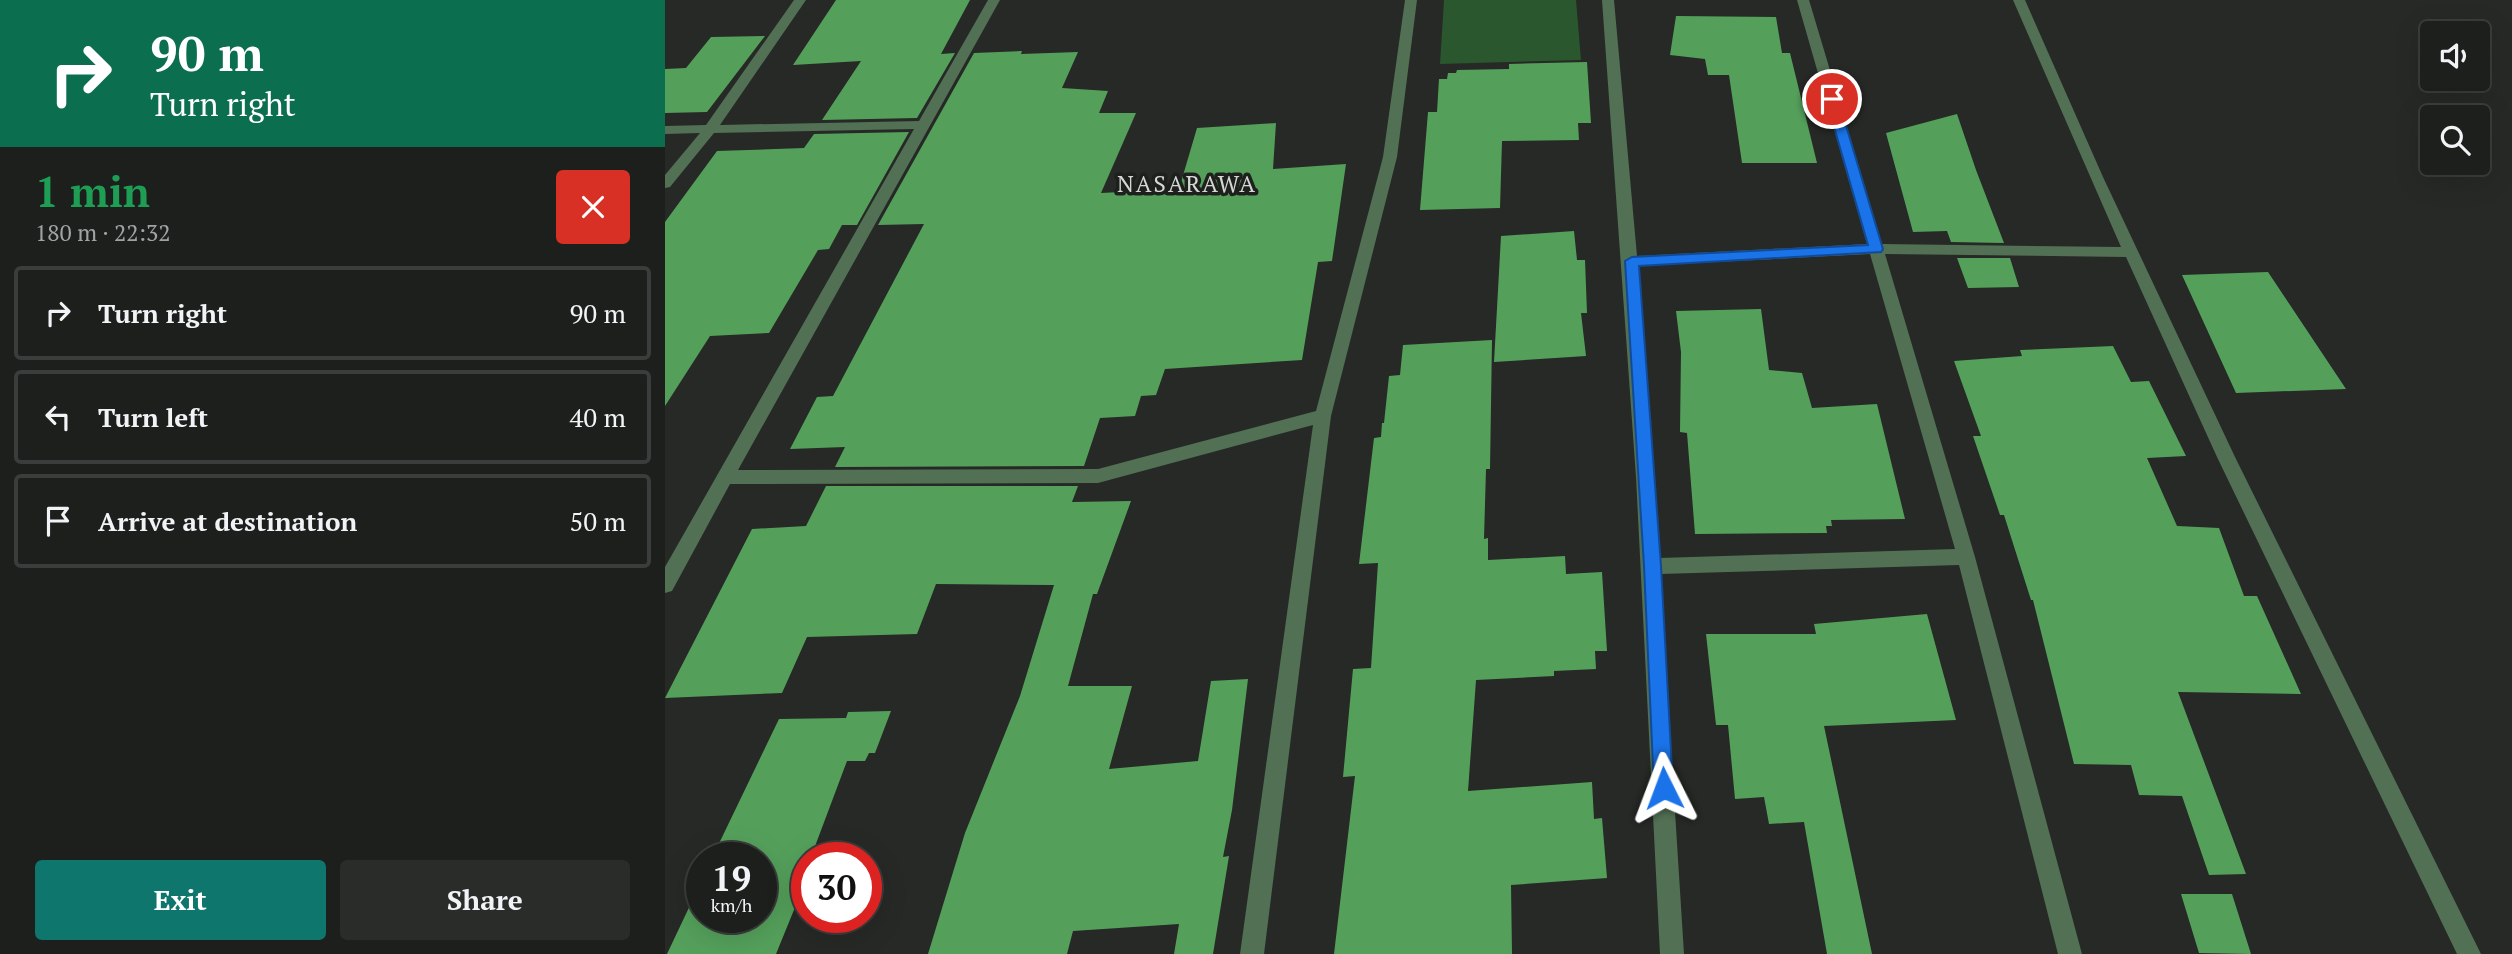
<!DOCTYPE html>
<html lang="en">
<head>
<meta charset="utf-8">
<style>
  :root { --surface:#1c1f1c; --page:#292c29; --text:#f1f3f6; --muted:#a0a2a3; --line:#3a3d3b; --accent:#0f766e }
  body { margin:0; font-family:"PT Serif",serif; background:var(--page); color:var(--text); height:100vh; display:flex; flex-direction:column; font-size:26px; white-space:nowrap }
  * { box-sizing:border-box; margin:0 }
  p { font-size:23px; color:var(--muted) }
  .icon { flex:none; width:38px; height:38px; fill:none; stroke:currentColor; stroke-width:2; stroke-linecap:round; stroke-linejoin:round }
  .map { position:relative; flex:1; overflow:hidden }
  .sheet { display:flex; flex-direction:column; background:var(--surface); width:665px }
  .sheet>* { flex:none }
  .hud { background:#0b6e4f; color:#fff; overflow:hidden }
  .buttons { position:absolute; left:1755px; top:21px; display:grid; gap:14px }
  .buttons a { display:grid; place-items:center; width:70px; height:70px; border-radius:7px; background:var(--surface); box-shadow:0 7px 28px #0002,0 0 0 2px var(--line); font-size:35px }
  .speed { position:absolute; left:21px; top:842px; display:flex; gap:14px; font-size:35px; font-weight:700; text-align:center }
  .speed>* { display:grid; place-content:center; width:91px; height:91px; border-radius:50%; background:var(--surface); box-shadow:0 7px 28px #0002,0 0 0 2px var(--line); line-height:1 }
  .speed small { font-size:18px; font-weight:400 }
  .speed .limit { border:10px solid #d22; background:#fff; color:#111 }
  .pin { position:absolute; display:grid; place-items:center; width:60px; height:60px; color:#fff; margin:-30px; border:4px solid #fff; border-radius:50%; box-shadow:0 2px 7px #0007 }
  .me { position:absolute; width:77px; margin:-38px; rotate:357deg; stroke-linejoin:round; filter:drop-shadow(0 0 5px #0008) }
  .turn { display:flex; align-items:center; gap:24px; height:147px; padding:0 35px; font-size:32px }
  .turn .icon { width:91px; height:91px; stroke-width:2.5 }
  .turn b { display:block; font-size:49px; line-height:60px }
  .round { display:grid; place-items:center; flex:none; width:74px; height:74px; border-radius:7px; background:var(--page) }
  .overview { display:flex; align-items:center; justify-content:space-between; height:119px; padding:0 35px }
  h1 { font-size:42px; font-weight:800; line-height:52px; color:#1e9e55 }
  .button { display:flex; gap:14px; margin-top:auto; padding:14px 35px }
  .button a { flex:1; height:80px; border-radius:7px; background:var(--accent); color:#fff; font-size:28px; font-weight:800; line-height:80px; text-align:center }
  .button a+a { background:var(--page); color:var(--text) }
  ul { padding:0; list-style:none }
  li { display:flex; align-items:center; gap:21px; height:94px; margin:0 14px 10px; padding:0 21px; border:4px solid var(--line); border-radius:7px }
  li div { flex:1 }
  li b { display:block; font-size:26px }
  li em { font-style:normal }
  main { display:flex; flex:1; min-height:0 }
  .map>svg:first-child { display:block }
</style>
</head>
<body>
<main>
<section class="sheet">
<div class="hud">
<div class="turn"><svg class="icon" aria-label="right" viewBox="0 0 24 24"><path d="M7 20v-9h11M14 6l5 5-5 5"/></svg><div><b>90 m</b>Turn right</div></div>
</div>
<div class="overview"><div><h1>1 min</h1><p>180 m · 22:32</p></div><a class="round" style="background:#d93025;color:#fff"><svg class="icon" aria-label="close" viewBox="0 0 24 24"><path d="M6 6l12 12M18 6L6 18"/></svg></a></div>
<ul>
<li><svg class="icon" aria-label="right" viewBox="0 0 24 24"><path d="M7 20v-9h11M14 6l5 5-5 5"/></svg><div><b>Turn right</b></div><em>90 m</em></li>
<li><svg class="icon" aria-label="left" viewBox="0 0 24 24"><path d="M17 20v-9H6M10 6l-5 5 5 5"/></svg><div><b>Turn left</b></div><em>40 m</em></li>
<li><svg class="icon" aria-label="arrive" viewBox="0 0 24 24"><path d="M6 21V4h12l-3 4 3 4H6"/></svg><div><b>Arrive at destination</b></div><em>50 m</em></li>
</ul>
<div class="button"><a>Exit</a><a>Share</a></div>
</section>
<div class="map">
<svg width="1847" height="954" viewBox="0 0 1847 954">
  <rect width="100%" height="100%" fill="#262926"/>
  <!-- green -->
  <path fill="#2a572e" d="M779,0H911L916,60L775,64Z"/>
  <!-- building -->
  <path fill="#54a05b" d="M171,0H305L276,54L290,53L252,118L157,120L196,61L128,65Z
    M1011,16L1111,17L1117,53H1125L1152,163H1077L1064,75H1043L1040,59L1005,55Z
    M100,36L42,112L0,113V69L21,68L46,37Z
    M357,51L356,54L413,52L397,88L443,91L434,113H471L436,193L514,189L532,128L611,123L608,169L681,164L667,261L653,262L637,360L500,369L491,395L476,396L470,416L435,418L419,466L170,467L180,447L125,449L152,397L168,396L259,224L213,225L309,53Z
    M922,62L926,123H913L914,140L837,141L835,208L755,210L763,112H772L774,79H782L783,73H791L792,70L844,69V64Z
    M1292,114L1311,170L1339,243L1286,242L1282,231L1248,232L1221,133Z
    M244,132L192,225H177L164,249L153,250L104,333L45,336L0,406V222L52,151L139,148L149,134Z
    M909,231L912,260H920L922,313H916L921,356L829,362L836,236Z
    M1292,258H1345L1354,287L1303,288Z
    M1603,272L1681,389L1571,393L1517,275Z
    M1096,309L1104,370L1137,373L1147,408L1212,404L1240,519L1166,520L1167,526H1161L1162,533L1030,534L1022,433L1015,432L1016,352L1011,311Z
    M827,340L825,469H821L819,539L823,538V560L900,556L901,574L937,572L942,651H930L931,669L889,671V676L811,680L803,791L927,782L929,819L937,818L942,878L846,885L847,954H669L690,776L678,777L688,669L706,668L713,563L694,564L709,438L716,437L717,423H719L724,376L735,375L738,345Z
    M1448,346L1466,382L1484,381L1521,456L1482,458L1512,526L1554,528L1579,596H1592L1636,694L1513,692L1581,874L1544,875L1517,796L1474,795L1466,765L1409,764L1368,600H1366L1339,515H1335L1308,436H1316L1289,361L1357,356L1355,350Z
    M161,486H413L407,502L466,501L432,594H428L403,686H467L444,769L533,761L546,681L583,679L567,810L558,857L564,856L548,954H509L514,924L408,931L402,954H263L300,833L355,696L389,585L271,584L252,634L142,637L117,693L0,698L87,529L141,526Z
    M1262,614L1291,720L1159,726L1207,954H1162L1139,822L1104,824L1099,797L1070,799L1063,725H1051L1041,634H1151L1149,624Z
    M226,711L210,753H204L200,761H182L146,857L150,858H142V878L111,954H2L37,880V917H96V858H47L114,719L181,718L183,712Z
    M1516,894H1567L1586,954L1534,953Z"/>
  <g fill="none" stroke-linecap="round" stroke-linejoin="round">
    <!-- minor -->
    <path fill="#527054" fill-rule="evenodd" d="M129,0H141L55,125L254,121L323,0H335L73,470L433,469L651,411L718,157L740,0H752L732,157L666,416L599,954H575L648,425L433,483L65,484L7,591L0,593V567L249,129L49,133L5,187L0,188V175L35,133L0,134V126L41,125Z
      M937,0H949L972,256L1202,244L1132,0H1144L1217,244L1456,247L1348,0H1360L1438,177L1570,457L1816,954H1792L1552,457L1461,257L1220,254L1310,557L1417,954H1393L1294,565L995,574L1019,954H995L971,477ZM1205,254L1290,549L994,558L972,266Z"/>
  </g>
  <!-- route -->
  <path fill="#1a73e8" stroke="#114b97" stroke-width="2" d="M1167,96L1173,99L1218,249L1216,252L974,266L996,566L1008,788L1005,795L999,797L992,795L989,788L979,566L960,261L967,257L1203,245L1161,99Z"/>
  <g text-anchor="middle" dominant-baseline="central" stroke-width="7" stroke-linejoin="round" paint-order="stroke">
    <!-- far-quarter labels -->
    <g font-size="23" letter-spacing="2" fill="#d5d7d5" stroke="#1d201d">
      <text x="522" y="183">NASARAWA</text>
    </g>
  </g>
</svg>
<div class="buttons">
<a><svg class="icon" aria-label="sound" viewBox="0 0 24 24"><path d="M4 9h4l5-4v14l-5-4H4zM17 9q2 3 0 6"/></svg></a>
<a><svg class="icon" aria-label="search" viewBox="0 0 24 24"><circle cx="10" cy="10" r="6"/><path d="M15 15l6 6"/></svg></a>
</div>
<div class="speed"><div>19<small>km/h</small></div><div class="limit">30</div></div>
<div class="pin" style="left:1167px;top:99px;background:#d93025"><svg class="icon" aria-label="arrive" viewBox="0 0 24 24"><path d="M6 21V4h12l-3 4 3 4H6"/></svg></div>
<svg class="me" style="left:999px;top:788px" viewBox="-20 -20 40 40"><path d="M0-17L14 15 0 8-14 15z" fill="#1a73e8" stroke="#fff" stroke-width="4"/></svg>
</div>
</main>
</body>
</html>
